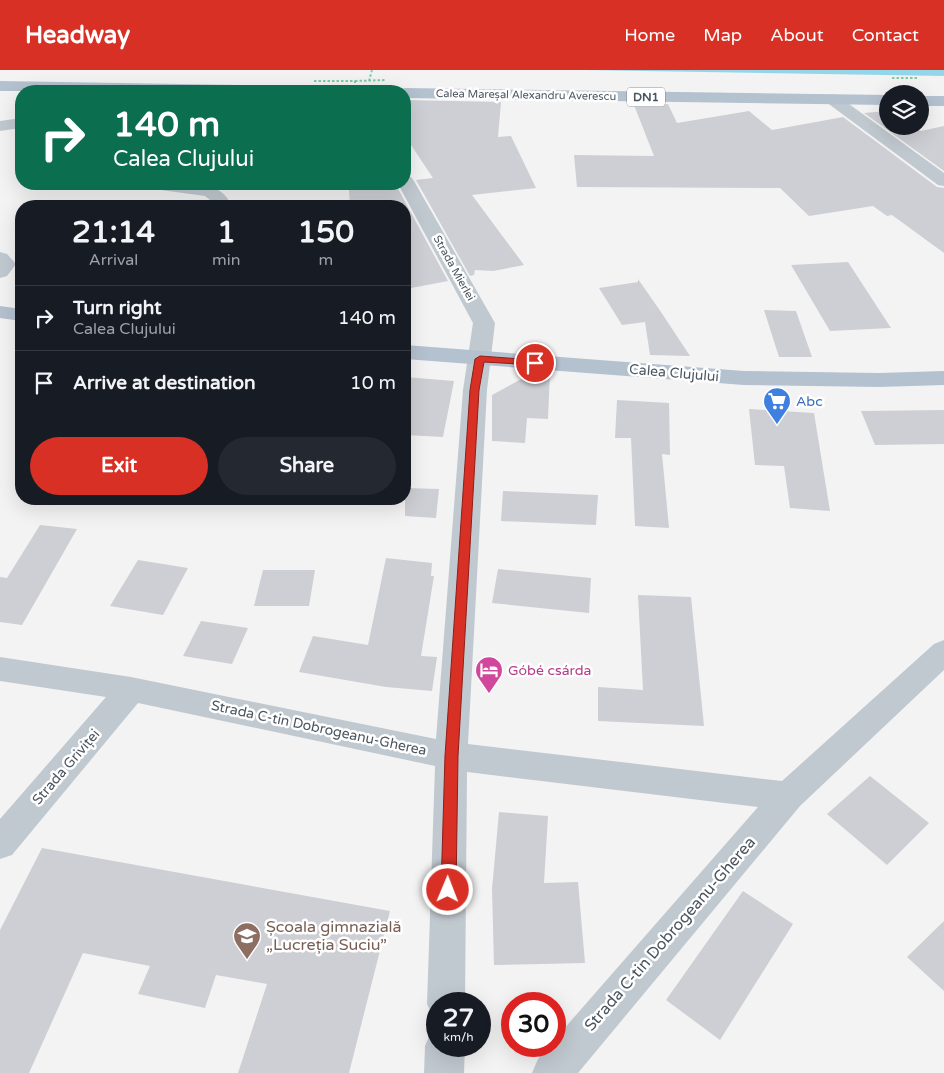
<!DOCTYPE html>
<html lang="en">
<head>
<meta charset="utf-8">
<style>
  :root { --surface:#171b24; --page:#242831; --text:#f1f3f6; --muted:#9ea1a6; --line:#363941; --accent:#d93025 }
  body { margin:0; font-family:"Varela Round",sans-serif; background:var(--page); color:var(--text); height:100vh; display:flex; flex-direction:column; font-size:19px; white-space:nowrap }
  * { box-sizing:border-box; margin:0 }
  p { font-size:16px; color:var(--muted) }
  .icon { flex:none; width:28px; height:28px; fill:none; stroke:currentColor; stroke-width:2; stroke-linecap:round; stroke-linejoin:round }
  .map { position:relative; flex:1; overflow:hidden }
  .side { position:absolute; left:15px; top:130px; width:396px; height:305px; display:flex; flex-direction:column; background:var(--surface); border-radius:20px; box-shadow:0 5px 20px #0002 }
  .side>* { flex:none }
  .guide { position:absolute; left:15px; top:15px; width:396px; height:105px; border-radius:20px; box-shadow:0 5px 20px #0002; background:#0b6e4f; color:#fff; overflow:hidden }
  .tools { position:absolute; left:879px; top:15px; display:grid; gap:10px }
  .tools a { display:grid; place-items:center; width:50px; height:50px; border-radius:50%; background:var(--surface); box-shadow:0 5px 20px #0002; font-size:25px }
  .speed { position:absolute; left:426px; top:922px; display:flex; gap:10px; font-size:25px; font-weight:700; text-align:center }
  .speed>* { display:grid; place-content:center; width:65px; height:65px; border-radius:50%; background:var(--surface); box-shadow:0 5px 20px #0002; line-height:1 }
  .speed small { font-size:12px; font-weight:400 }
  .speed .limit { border:8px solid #d22; background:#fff; color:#111 }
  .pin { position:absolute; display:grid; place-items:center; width:42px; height:42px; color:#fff; margin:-21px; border:2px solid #fff; border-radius:50%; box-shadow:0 1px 5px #0007 }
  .me { position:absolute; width:55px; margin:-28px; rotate:1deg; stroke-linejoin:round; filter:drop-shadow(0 0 4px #0008) }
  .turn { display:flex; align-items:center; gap:18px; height:105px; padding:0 15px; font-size:22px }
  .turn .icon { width:65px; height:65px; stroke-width:2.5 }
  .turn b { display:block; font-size:35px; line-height:42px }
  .eta { display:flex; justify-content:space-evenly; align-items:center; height:85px; text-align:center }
  .eta b { font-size:30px; font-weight:700; line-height:35px }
  .button { display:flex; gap:10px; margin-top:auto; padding:10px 15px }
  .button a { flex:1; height:58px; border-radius:30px; background:var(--accent); color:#fff; font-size:20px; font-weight:700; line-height:58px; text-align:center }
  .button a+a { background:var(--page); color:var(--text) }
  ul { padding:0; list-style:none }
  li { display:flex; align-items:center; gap:15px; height:65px; padding:0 15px; border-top:1px solid var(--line) }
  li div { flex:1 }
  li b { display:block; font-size:19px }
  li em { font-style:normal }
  header { display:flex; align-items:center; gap:30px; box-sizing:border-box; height:70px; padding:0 25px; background:var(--accent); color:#fff }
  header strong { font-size:24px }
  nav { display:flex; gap:28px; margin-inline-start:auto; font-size:18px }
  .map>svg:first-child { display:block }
</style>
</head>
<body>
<header>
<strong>Headway</strong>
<nav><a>Home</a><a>Map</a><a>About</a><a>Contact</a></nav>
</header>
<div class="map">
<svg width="944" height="1003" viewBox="0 0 944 1003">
  <rect width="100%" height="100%" fill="#f4f3f3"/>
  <!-- water -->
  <path fill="#94d6e9" d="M584,0H944V6Z"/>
  <!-- building -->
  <path fill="#cdcfd4" d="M405,30L501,32L498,67L511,66L536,118L472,125L524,195L493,201L475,200L474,205L470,206L416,110L433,108L405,66Z
    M668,34L677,53L749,41L772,60L843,47L937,117L944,118V183L892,145L887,146L873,136L809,146L780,118L577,117L574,85L654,86L634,35Z
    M888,41V56H913L921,61L944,56V101L864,43Z
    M396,114V115L448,211L411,218L405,205V136H350L349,120Z
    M848,192L891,258L830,261L791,195Z
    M638,209L661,242L690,286L650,285L645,252L622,255L599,218L638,212Z
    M764,240L796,241L812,287H779Z
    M536,301L550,302L548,349L527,348L525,373L492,371V325Z
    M405,307L454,311L443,367L405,365Z
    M617,330L669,333L670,385L662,384L669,458L635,456L631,368H615Z
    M749,339L814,343L830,441L790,438L784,396L755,395Z
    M944,340V374L875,375L861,341Z
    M405,418L439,419L436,448L405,446Z
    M503,421L598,425L596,455L501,451Z
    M40,455L77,459L22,555L0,552V507L7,508Z
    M386,488L432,493L431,506H434L421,586L437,587L432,621L386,617L299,602L313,566L368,575Z
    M138,490L188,498L163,545L110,536Z
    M498,499L591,508L589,543L492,533Z
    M263,500H315L309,536H254Z
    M638,525L691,527L704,656L598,651V617L643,620Z
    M201,551L248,558L232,594L183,586Z
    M870,706L929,753L887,795L827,744Z
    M499,742L548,746L544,813L578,812L585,893L494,895L492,819Z
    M42,778L390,841L349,1003H238L267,914L216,905L205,938L138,924L150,896L83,883L29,1003H0V860Z
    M743,821L793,854L720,970L666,930Z
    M944,851V921L907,887Z"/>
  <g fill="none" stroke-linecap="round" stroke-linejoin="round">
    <!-- path -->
    <path stroke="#7ecba6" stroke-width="2" stroke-dasharray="2.5 2" stroke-linecap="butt" d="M892,8H918
      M314,11H355V21
      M355,11L386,10
      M369,11L372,0"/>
    <!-- minor -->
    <path fill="#c1c9d0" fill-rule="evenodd" d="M832,24L838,26L944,103V116L938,115L826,32L824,29L826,26Z
      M21,48V58L0,61V51Z
      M405,106L411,107L414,111L495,253L487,320L468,674L782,711L934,574L944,570V600L800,736L578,1003H532L538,989L549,976H555V969L758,737L467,702L465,934H438V949L433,947L427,934L435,696L138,633L12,785L0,789V749L106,627L0,611V587L131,607L436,669L463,320L473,253L398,114H405Z
      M145,114C169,112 212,106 228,129V136H210V130L205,126L154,119L148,118Z
      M0,182L7,184L16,194L7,206L0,208Z
      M438,960V976H465L464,1003H424L425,976L431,962Z"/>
    <!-- major -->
    <path fill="#b4c1cf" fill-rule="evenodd" d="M0,11L294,16L302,21H0Z
      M405,18L888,25V35L405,28V21H398Z
      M920,26H944V36H920Z
      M0,236L21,239V251L0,248Z
      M405,275L744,301L879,303L944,301V315L879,317L744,315L405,289Z"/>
  </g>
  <!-- route -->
  <path fill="#d93025" stroke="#8d1f18" d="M480,286L535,290L540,293L535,295L484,292L479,320L458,686L456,820L454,824L448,826L443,824L441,820L445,686L470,320L475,289Z"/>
  <!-- icons -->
  <defs>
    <g id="supermarket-pin" transform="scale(1.4375)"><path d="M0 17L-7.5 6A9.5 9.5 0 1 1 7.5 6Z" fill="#3f7fe0" stroke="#fff"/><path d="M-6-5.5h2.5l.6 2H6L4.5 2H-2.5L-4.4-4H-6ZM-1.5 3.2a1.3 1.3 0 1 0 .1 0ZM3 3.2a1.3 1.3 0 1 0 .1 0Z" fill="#fff"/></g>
    <g id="hotel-pin" transform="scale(1.4375)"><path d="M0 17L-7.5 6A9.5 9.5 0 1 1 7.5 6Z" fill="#d1479c" stroke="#fff"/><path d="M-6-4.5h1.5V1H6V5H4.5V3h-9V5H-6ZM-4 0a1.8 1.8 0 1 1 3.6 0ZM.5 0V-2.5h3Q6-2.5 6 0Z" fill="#fff"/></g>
    <g id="school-pin" transform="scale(1.4375)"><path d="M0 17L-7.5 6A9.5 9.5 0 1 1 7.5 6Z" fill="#8d6e63" stroke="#fff"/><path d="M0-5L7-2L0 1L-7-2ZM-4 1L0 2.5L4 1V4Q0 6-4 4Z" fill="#fff"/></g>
  </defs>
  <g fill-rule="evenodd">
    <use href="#supermarket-pin" x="777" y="331"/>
    <use href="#hotel-pin" x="489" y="600"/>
    <use href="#school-pin" x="247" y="866"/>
  </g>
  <g text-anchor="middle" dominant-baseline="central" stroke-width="5" stroke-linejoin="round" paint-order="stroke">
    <!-- far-street labels -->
    <g font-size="11" fill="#4b555f" stroke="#fff">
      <text transform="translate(526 25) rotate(1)">Calea Mareșal Alexandru Averescu</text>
      <text transform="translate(454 198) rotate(61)">Strada Mierlei</text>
    </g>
    <!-- shield labels -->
    <rect fill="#fff" stroke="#81888f" stroke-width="1" x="627" y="17.5" width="38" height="19" rx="4"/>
    <g font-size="12" font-weight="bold" fill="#4b555f">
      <text x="646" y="27">DN1</text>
    </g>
    <!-- street labels -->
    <g font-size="14" fill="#4b555f" stroke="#fff">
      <text transform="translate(674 303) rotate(5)">Calea Clujului</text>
      <text transform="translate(319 658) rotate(12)">Strada C-tin Dobrogeanu-Gherea</text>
      <text transform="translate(66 697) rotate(-49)">Strada Griviței</text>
    </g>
    <!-- shop labels -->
    <g font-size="14" fill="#366cbe" stroke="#fff" text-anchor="start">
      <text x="796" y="331">Abc</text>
    </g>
    <!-- hotel labels -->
    <g font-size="14" fill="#b23c85" stroke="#fff" text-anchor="start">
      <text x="508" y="600">Góbé csárda</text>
    </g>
    <!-- near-education labels -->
    <g font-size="16" fill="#785e54" stroke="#fff" text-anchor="start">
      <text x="266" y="857">Școala gimnazială<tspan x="266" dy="18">„Lucreția Suciu”</tspan></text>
    </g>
    <!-- near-street labels -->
    <g font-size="16" fill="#4b555f" stroke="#fff">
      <text transform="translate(670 864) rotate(-49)">Strada C-tin Dobrogeanu-Gherea</text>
    </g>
  </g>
</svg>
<div class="tools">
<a><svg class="icon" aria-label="layers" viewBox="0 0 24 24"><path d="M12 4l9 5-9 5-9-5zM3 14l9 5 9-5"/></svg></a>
</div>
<div class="speed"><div>27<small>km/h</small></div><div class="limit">30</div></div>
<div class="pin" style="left:535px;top:293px;background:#d93025"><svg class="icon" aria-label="arrive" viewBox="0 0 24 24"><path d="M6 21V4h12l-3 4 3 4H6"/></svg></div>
<svg class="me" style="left:448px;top:820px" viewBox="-20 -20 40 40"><circle r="17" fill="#d93025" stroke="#fff" stroke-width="3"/><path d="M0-11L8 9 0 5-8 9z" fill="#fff"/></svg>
<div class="guide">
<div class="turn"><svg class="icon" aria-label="right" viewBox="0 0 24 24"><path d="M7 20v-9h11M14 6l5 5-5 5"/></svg><div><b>140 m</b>Calea Clujului</div></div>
</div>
<section class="side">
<div class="eta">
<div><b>21:14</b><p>Arrival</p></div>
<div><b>1</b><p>min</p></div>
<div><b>150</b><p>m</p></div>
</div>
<ul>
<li><svg class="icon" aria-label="right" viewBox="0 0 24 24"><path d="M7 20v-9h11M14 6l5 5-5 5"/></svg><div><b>Turn right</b><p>Calea Clujului</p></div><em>140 m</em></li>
<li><svg class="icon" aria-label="arrive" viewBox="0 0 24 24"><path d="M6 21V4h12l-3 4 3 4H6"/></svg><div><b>Arrive at destination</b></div><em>10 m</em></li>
</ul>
<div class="button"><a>Exit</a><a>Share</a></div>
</section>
</div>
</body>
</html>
